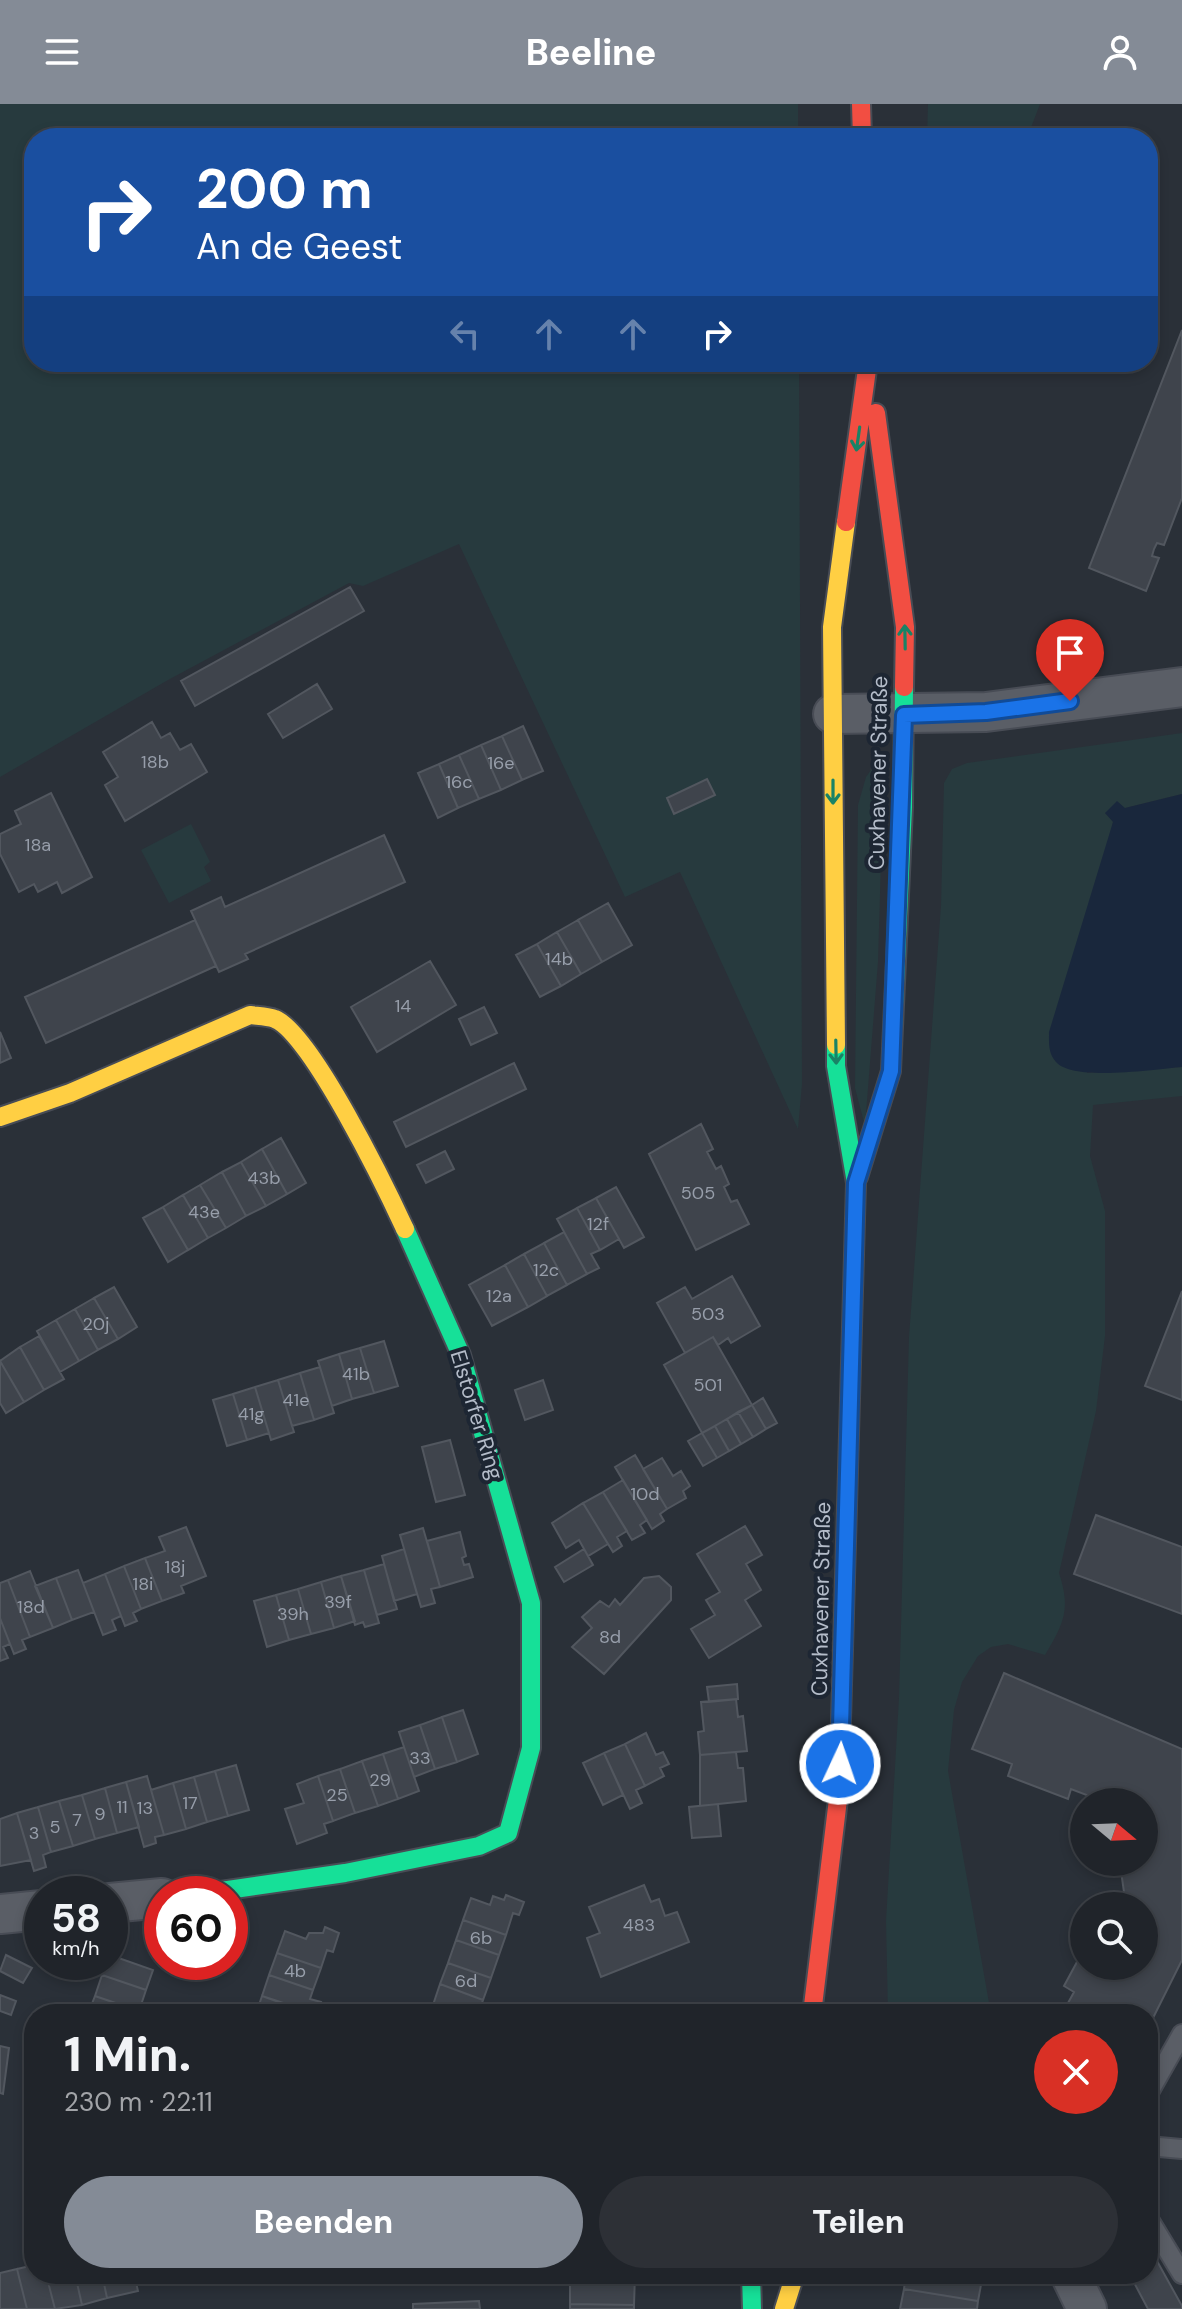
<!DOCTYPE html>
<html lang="de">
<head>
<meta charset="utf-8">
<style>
  :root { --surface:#20242a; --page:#2d3036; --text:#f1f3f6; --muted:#a2a4a8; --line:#3d4147; --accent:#848b96 }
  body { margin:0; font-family:"DM Sans",sans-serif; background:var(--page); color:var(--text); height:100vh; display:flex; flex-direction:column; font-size:30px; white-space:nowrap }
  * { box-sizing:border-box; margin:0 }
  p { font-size:26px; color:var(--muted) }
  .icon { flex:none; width:44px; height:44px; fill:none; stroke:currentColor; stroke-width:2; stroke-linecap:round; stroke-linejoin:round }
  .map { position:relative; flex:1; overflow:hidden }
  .panel { position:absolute; left:24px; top:1900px; width:1134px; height:280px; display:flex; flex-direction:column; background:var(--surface); border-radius:32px; box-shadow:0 4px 12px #0003,0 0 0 2px var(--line) }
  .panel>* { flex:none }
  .hud { position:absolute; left:24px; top:24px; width:1134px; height:244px; border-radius:32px; box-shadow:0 4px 12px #0003,0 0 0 2px var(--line); background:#1a4fa0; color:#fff; overflow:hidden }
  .needle { width:52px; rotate:109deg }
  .fabs { position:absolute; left:1070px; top:1684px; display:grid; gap:16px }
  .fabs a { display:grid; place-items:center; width:88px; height:88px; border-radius:50%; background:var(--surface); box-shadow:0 4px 12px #0003,0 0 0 2px var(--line); font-size:40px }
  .speed { position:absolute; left:24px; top:1772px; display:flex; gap:16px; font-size:40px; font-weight:700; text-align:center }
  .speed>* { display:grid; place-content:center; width:104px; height:104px; border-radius:50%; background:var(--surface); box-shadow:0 4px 12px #0003,0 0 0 2px var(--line); line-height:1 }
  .speed small { font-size:20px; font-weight:400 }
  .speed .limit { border:12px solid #d22; background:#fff; color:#111 }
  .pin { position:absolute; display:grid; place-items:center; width:68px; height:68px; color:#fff; margin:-82px -34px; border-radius:50% 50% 50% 0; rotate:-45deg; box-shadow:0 0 8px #0007 }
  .pin .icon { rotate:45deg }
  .me { position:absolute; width:88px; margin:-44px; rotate:3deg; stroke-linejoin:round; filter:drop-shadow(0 0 6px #0008) }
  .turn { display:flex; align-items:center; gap:28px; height:168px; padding:0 40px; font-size:36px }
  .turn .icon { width:104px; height:104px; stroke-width:2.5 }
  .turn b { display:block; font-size:56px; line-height:68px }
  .lanes { display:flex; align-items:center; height:76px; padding:0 40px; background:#0003; justify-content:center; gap:40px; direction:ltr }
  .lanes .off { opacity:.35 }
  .round { display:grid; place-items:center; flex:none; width:84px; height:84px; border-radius:42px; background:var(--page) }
  .head { display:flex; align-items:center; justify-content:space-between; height:136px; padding:0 40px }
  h1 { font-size:48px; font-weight:800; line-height:60px }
  .button { display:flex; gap:16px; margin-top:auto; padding:16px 40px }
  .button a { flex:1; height:92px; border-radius:48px; background:var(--accent); color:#fff; font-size:32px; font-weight:800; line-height:92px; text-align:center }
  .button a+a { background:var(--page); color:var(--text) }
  header { display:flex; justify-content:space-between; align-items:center; height:104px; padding:0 40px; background:var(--accent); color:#fff; font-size:36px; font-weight:800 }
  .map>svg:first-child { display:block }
</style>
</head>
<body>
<header><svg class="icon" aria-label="menu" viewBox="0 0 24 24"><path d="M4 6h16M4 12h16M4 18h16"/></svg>Beeline<svg class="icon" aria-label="person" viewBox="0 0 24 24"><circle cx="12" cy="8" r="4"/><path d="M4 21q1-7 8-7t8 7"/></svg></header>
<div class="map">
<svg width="1182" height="2205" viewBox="0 0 1182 2205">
  <rect width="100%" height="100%" fill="#2a3038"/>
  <!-- green -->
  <path fill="#273a3e" d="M0,0H798V34H34V258H799L802,980L798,1025L680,768L625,793L459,440L363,482L349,479L168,576L0,673Z
    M928,0H1040L1027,34H927Z
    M1182,629V690L1105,709L1113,717L1087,969L1182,963V992L1093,1001L1090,1052L1105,1107V1232L1096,1307L1059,1469C1071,1505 1064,1519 1045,1551L1008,1540L991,1543L978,1552L962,1578L954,1606L948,1667L991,1910H888L886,1817L899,1594L909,1233L941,802L944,679L952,665L967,659Z
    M881,652L884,653L878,858L865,1022L855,984L858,701L866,673Z
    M191,720L210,758L204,763L211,777L169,799L141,746Z"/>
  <!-- water -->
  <path fill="#19273c" d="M1182,690V963C1155,965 1074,978 1056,958C1048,949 1049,939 1049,928L1113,718L1105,709L1117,697L1125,704Z"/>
  <!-- building -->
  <path fill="#3f444c" stroke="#52575f" stroke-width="2" d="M1182,226V394L1164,441L1157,439L1154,445L1152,452L1159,454L1146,487L1089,464Z
    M350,483L364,507L195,602L181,577Z
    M317,580L332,605L283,634L268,610Z
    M152,618L161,634L170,629L180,646L191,640L207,668L125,717L105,681L118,673L103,648Z
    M523,622L543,667L522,676L502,632Z
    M502,632L522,676L501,686L481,641Z
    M481,641L501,686L479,695L459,651Z
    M459,651L479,695L458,704L439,660Z
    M439,660L458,704L438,714L418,669Z
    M707,675L715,691L674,710L667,694Z
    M51,689L92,773L62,789L57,778L38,788L34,780L19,788L0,750V730L21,720L15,707Z
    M384,731L405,778L245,850L248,855L219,868L191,807L221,793L225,803Z
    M608,799L632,841L602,858L578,816Z
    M195,816L216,862L46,939L25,893Z
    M578,816L602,858L581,870L557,828Z
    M557,828L581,870L561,882L537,840Z
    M537,840L561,882L540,893L516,851Z
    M430,857L456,901L377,948L351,903Z
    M484,903L497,929L471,941L459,915Z
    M0,928L11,954L0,959Z
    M514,959L526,985L406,1043L394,1018Z
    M701,1020L713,1045L707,1048L716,1065L721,1062L729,1080L724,1083L731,1098L737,1096L749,1120L696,1146L649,1050Z
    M281,1034L306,1079L287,1090L262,1045Z
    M262,1045L287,1090L266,1102L241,1058Z
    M445,1047L454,1065L426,1079L417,1061Z
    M241,1058L266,1102L246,1112L222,1068Z
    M222,1068L246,1112L226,1124L200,1081Z
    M200,1081L226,1124L208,1134L183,1091Z
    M616,1083L644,1133L624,1144L596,1094Z
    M183,1091L208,1134L188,1146L163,1103Z
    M596,1094L619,1135L600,1146L577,1104Z
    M163,1103L188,1146L168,1158L143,1114Z
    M577,1104L600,1146L591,1150L599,1164L587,1170L557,1115Z
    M564,1128L587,1170L567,1181L544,1139Z
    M544,1139L567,1181L547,1192L524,1150Z
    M524,1150L547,1192L528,1203L505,1161Z
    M505,1161L528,1203L492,1222L469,1181Z
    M732,1172L760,1222L731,1239L728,1234L718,1241L713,1233L685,1249L657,1199L685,1183L692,1195Z
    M114,1183L137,1223L118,1235L94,1194Z
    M1182,1187V1296L1145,1282Z
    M94,1194L118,1235L98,1246L75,1205Z
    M75,1205L98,1246L79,1257L56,1216Z
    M56,1216L79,1257L60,1268L37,1227Z
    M39,1232L64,1275L44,1286L20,1243Z
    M713,1233L752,1301L702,1329L664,1261Z
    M384,1237L398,1282L374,1289L360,1244Z
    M20,1243L44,1286L24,1298L0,1257Z
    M360,1244L374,1289L352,1295L339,1250Z
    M339,1250L352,1295L332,1302L318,1257Z
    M0,1257L24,1298L6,1309L0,1299Z
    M320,1263L334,1309L314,1316L300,1269Z
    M300,1269L314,1316L292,1322L278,1276Z
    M278,1276L294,1328L271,1336L255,1283Z
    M543,1276L553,1306L525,1316L515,1286Z
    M255,1283L269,1329L247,1336L233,1290Z
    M233,1290L247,1336L227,1342L213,1296Z
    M763,1294L777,1319L766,1325L752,1301Z
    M752,1301L766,1325L753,1333L738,1308Z
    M738,1308L753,1333L741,1340L727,1315Z
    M727,1315L741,1340L729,1347L715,1322Z
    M715,1322L729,1347L717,1354L702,1329Z
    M702,1329L717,1354L703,1362L688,1337Z
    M450,1336L465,1391L436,1398L422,1343Z
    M635,1351L667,1405L660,1410L664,1417L652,1425L615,1363Z
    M662,1354L673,1372L681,1367L690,1382L683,1387L686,1394L667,1405L643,1365Z
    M623,1376L647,1416L640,1421L645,1429L632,1436L603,1388Z
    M603,1388L627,1427L617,1433L622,1442L613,1448L583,1399Z
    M583,1399L608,1440L588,1452L579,1436L566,1444L552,1419Z
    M1096,1411L1182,1443V1510L1074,1470Z
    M745,1422L762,1451L746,1460L761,1486L745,1496L761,1522L709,1554L691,1525L715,1511L706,1496L720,1488L697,1450Z
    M186,1423L206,1472L181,1482L184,1489L162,1497L145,1454L165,1447L159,1433Z
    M423,1424L440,1483L431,1485L435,1499L421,1503L400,1431Z
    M460,1428L466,1452L462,1454L464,1461L469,1460L473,1473L440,1483L427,1437Z
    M404,1445L417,1490L394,1497L382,1452Z
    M584,1445L593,1461L564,1478L555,1463Z
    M145,1454L162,1497L141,1505L124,1462Z
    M384,1460L397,1505L377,1511L364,1466Z
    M124,1462L141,1505L133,1509L137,1517L125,1522L105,1470Z
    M78,1466L94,1508L72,1516L56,1474Z
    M364,1466L379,1519L365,1523L363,1518L355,1521L341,1472Z
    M30,1467L53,1524L30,1533L8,1476Z
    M105,1470L121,1512L112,1516L116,1526L103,1531L83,1479Z
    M341,1472L355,1517L334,1524L321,1478Z
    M659,1472L671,1483V1496L604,1570L572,1543L592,1524L582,1513L600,1497L609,1503L615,1495L620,1501L644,1474Z
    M56,1474L72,1516L53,1524L35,1482Z
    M8,1476L30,1533L22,1536L26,1545L14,1550L0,1514V1479Z
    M321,1478L334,1524L311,1530L298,1485Z
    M298,1485L311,1530L289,1536L276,1491Z
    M276,1491L289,1536L267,1543L254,1497Z
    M0,1514L10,1540L3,1543L8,1554L0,1557Z
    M1004,1569L1182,1645V1856L1148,1924V1910H1062L1074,1888L1064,1882L1084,1845V1862H1144V1802H1119L1125,1795L1120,1760L1101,1763L1100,1758H1144V1698H1105L1071,1685L1068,1695L1008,1672L1012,1660L972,1645Z
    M737,1580L738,1595L709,1598L707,1583Z
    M736,1595L738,1613L743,1612L747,1647L700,1651L698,1628L704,1627L701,1598Z
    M463,1606L478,1650L457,1658L442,1613Z
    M442,1613L457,1658L435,1665L420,1621Z
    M420,1621L435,1665L414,1673L399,1628Z
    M646,1629L656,1651L663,1648L669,1660L660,1664L664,1672L645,1682L625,1640Z
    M625,1640L645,1682L636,1686L642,1699L630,1705L604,1649Z
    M404,1643L419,1687L398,1695L383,1650Z
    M736,1648L738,1664H743L746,1697L700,1702V1651Z
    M604,1649L623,1691L603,1701L583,1659Z
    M383,1650L398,1695L378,1702L362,1657Z
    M362,1657L378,1702L355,1709L340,1665Z
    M236,1661L249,1706L228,1712L215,1667Z
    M340,1665L355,1709L333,1717L318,1672Z
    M215,1667L228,1712L207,1718L194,1673Z
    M147,1672L164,1731L155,1733L156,1739L144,1743L126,1678Z
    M318,1672L333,1717L324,1720L327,1729L297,1740L285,1705L304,1699L297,1680Z
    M194,1673L207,1718L186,1725L173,1679Z
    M126,1678L139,1723L117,1729L105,1684Z
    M173,1679L186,1725L164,1731L151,1686Z
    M105,1684L117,1729L95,1735L82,1691Z
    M82,1691L95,1735L73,1742L59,1697Z
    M59,1697L73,1742L51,1748L38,1703Z
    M718,1700L721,1732L692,1734L689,1703Z
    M38,1703L51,1748L43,1751L46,1763L34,1767L17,1709Z
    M17,1709L31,1756L0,1762V1715Z
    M644,1781L651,1798L659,1795L665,1812L677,1808L689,1838L601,1873L587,1834L600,1829L589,1803Z
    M506,1791L524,1798L519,1811L513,1809L506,1831L463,1816L471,1794L490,1801L493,1792L504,1796Z
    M463,1816L506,1831L499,1851L456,1836Z
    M325,1823L339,1829L333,1848L327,1846L321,1864L277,1849L285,1827L306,1835L309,1829H323Z
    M456,1836L499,1851L491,1874L448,1859Z
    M277,1849L321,1864L313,1886L269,1871Z
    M6,1851L32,1864L23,1879L0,1867Z
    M110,1851L153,1866L146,1886L102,1871Z
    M448,1859L491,1874L483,1896L440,1880Z
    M102,1871L146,1886L139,1907L95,1892Z
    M269,1871L313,1886L310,1895L321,1898L317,1910L262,1892Z
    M440,1880L483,1896L478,1910H430Z
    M0,1891L16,1897L11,1911L0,1907Z
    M95,1892L139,1907L138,1910H88Z
    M262,1892L307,1908L306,1910H256Z
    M0,1942L9,1944L3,1990L0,1989Z
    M1157,2157L1182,2202V2205H1148L1130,2171L1148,2170V2162Z
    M34,2161V2170H46L55,2205H27L17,2165Z
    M17,2165L27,2205H0V2169Z
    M46,2170H75L82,2201L55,2205Z
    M75,2170H102L107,2194L82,2201Z
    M102,2170H134L138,2187L107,2194Z
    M570,2170H635L634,2201L570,2200Z
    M906,2170H983L978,2197L904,2185Z
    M904,2185L978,2197L977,2205H900Z
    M479,2197L480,2205H413V2200Z
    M570,2200L634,2201V2205H570Z"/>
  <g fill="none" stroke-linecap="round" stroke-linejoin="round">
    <!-- lane casing -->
    <g stroke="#484c55" stroke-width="22">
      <path id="lane" d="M1148,1990L1182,1930
        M1148,2042L1182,2045
        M1148,2114L1182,2170"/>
    </g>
    <!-- street casing -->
    <g stroke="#484c55" stroke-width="42">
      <path id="street" d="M833,610L986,608L1182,583
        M110,1799L162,1794
        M0,1810L42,1806
        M1070,2170L1087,2205"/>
    </g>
    <!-- fast casing -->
    <g stroke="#484c55" stroke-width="22">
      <path id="fast" d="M836,941V962L856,1079L843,1545
        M858,1073L891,967L903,703L904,583
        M200,1790L345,1769L479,1742L508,1729L531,1644V1499L461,1251L405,1125
        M751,2170L752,2205"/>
    </g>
    <!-- slow casing -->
    <g stroke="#484c55" stroke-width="22">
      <path id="slow" d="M836,941L832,523L846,418
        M0,1013L70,989L250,911C257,912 268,912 275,915C311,929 387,1086 405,1125
        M784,2205L795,2170"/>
    </g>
    <!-- jam casing -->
    <g stroke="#484c55" stroke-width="22">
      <path id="jam" d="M861,0L862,34
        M876,309L905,523L904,583
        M846,418L868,258
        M812,1910L839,1687L843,1545"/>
    </g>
    <!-- lane -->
    <use href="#lane" stroke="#5a5e66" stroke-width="18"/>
    <!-- street -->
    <use href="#street" stroke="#5a5e66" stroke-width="38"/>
    <!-- fast -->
    <use href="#fast" stroke="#16e098" stroke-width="18"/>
    <!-- slow -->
    <use href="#slow" stroke="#ffcf43" stroke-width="18"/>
    <!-- jam -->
    <use href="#jam" stroke="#f24e42" stroke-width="18"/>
  </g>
  <!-- one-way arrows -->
  <defs><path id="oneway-shaft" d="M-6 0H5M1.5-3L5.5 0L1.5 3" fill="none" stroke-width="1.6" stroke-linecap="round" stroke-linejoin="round" transform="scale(2)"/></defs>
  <g stroke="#1a8366">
    <use href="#oneway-shaft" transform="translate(858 335) rotate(98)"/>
    <use href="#oneway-shaft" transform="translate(905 533) rotate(-91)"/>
    <use href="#oneway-shaft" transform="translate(833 688) rotate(90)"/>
    <use href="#oneway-shaft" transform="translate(836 948) rotate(89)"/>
  </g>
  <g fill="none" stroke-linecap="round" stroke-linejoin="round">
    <!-- route casing -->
    <g stroke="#114b97" stroke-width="20">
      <path id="route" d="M840,1660L856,1079L891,967L904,611L986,608L1070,597"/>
    </g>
    <!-- route -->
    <use href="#route" stroke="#1a73e8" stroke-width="14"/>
  </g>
  <g text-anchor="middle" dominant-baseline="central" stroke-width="8" stroke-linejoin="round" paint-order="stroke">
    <!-- number labels -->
    <g font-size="18" fill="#979eaa">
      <text x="155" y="658">18b</text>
      <text x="501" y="659">16e</text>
      <text x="459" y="678">16c</text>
      <text x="38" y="741">18a</text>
      <text x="559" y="855">14b</text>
      <text x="403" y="902">14</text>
      <text x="264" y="1074">43b</text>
      <text x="698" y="1089">505</text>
      <text x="204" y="1108">43e</text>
      <text x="598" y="1120">12f</text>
      <text x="546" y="1166">12c</text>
      <text x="499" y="1192">12a</text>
      <text x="708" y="1210">503</text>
      <text x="96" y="1220">20j</text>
      <text x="356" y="1270">41b</text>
      <text x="708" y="1281">501</text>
      <text x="296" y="1296">41e</text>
      <text x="251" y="1310">41g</text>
      <text x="645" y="1390">10d</text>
      <text x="175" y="1463">18j</text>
      <text x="143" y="1480">18i</text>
      <text x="338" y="1498">39f</text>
      <text x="31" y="1503">18d</text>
      <text x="293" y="1510">39h</text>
      <text x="610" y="1533">8d</text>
      <text x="420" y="1654">33</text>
      <text x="380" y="1676">29</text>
      <text x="337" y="1691">25</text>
      <text x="190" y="1699">17</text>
      <text x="122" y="1703">11</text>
      <text x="145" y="1704">13</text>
      <text x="100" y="1710">9</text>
      <text x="77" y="1716">7</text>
      <text x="55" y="1723">5</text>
      <text x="34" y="1729">3</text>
      <text x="639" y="1821">483</text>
      <text x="481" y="1834">6b</text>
      <text x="295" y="1867">4b</text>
      <text x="466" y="1877">6d</text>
    </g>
    <!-- street labels -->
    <g font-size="22" fill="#b4bcc9" stroke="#1d2633">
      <text transform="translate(878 669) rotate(-89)">Cuxhavener Straße</text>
      <text transform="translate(477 1311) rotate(73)">Elstorfer Ring</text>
      <text transform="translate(821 1495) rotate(-89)">Cuxhavener Straße</text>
    </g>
  </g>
</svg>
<div class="fabs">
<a><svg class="needle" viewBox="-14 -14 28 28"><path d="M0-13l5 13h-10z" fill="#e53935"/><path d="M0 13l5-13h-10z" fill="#a2a4a8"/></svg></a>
<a><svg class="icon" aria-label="search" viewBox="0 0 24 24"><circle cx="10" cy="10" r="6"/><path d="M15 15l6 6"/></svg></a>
</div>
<div class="speed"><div>58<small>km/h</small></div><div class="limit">60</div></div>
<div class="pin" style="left:1070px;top:597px;background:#d93025"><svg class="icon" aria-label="arrive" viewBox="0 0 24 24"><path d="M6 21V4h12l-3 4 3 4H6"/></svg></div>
<svg class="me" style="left:840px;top:1660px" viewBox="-20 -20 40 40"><circle r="17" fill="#1a73e8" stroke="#fff" stroke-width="3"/><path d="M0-11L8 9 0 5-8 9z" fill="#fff"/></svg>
<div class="hud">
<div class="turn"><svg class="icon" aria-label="right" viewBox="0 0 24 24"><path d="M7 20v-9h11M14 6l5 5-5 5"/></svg><div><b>200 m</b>An de Geest</div></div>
<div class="lanes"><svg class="icon off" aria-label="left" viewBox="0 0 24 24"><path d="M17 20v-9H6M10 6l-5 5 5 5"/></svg><svg class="icon off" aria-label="ahead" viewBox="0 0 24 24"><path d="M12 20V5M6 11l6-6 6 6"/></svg><svg class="icon off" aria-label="ahead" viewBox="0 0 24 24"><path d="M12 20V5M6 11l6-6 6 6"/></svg><svg class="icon" aria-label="right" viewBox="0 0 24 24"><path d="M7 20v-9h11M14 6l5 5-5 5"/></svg></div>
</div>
<section class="panel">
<div class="head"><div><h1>1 Min.</h1><p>230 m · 22:11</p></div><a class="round" style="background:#d93025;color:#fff"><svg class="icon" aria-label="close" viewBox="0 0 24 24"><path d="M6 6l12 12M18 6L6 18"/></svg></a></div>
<div class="button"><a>Beenden</a><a>Teilen</a></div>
</section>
</div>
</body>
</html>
